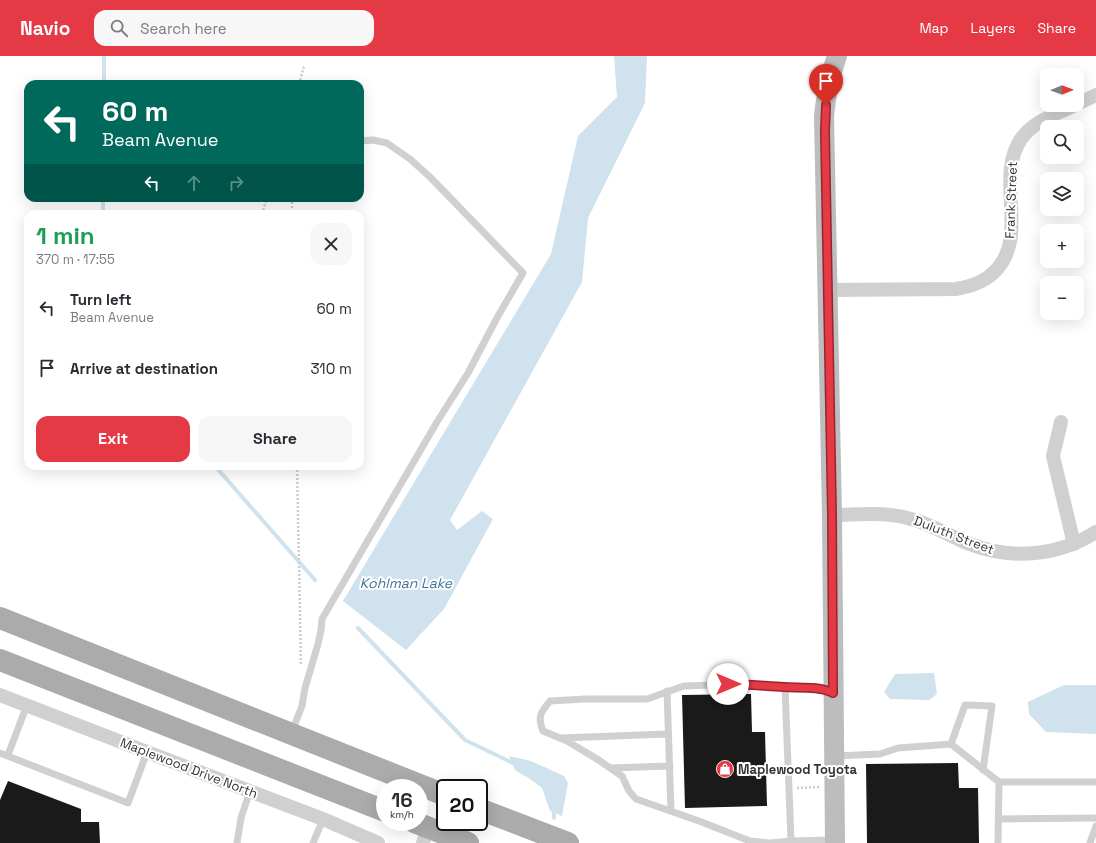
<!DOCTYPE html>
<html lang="en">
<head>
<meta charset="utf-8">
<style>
  :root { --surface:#fff; --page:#f7f7f7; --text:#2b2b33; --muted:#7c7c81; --accent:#e63946 }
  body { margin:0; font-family:"Space Grotesk",sans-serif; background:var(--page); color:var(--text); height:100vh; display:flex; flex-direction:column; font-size:15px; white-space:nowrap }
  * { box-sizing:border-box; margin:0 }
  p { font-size:13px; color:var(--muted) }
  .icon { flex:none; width:22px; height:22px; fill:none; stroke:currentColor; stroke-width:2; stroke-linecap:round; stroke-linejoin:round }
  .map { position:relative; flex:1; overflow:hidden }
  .details { position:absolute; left:24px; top:154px; width:340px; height:260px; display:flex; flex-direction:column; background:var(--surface); border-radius:12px; box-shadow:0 4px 16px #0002 }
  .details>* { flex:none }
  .hud { position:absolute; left:24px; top:24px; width:340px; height:122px; border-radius:12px; box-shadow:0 4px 16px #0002; background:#00695c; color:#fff; overflow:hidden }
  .needle { width:26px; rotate:89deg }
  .tools { position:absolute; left:1040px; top:12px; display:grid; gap:8px }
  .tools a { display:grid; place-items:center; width:44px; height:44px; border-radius:8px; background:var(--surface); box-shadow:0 4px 16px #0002; font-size:20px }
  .speed { position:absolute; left:376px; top:723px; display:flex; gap:8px; font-size:20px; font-weight:700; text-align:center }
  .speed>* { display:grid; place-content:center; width:52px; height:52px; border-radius:50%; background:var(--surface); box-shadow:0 4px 16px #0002; line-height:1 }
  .speed small { font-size:10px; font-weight:400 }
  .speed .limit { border:2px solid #111; border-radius:6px; background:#fff; color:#111 }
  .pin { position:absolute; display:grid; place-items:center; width:34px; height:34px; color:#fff; margin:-41px -17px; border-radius:50% 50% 50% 0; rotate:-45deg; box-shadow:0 0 4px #0007 }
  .pin .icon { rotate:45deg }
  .me { position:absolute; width:44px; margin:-22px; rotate:90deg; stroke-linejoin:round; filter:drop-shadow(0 0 3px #0008) }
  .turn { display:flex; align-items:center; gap:14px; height:84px; padding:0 12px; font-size:18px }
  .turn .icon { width:52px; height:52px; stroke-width:2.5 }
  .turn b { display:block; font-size:28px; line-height:34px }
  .lanes { display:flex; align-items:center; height:38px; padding:0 12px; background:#0003; justify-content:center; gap:20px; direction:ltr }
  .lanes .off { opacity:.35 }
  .round { display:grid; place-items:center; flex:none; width:42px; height:42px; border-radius:12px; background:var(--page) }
  .headline { display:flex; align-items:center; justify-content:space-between; height:68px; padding:0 12px }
  h1 { font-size:24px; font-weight:700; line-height:30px; color:#1e9e55 }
  .action { display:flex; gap:8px; margin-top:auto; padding:8px 12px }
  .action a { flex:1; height:46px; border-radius:12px; background:var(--accent); color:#fff; font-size:16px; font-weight:700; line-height:46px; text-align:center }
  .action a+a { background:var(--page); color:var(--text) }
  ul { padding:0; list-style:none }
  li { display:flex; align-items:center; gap:12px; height:60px; padding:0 12px }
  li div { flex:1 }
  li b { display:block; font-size:15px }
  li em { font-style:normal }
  header { display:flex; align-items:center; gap:24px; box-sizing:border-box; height:56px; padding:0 20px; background:var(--accent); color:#fff }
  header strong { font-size:19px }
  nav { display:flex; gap:22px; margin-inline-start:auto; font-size:14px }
  .search { width:280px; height:36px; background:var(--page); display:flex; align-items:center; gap:10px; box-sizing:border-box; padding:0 14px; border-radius:12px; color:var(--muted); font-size:15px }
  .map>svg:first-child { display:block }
</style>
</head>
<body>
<header>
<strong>Navio</strong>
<div class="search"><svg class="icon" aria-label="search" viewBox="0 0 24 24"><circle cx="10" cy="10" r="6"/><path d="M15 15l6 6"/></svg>Search here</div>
<nav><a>Map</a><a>Layers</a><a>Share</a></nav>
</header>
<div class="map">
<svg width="1096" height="787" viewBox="0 0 1096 787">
  <rect width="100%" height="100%" fill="#fff"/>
  <!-- water -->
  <path fill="#cfe2ee" d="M614,0H647L645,47L588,162L582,226L450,464L457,474L482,455L493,463L444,553L406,594L343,545L551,198L578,80L617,41Z
    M934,617L937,638L929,644L890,643L884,636L895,618Z
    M1064,629H1096V678L1046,676L1029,658L1028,646Z
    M509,700L531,705L564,720L568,727L562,760L550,755L542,732L530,723L515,714Z"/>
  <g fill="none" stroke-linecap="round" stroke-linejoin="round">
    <!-- stream -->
    <path stroke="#cfe2ee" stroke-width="4" d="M104,28V0
      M103,158V142
      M215,410L315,524
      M358,572L465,684L517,709
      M554,762V752"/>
  </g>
  <!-- building -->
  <path fill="#1a1a1a" d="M751,638L752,676H765L767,750L685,752L682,639Z
    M958,707L959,732H978L979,787H867L866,708Z
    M8,725L81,753V766H99L100,787H0V744Z"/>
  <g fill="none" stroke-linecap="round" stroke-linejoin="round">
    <!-- path -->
    <path stroke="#cdcdcd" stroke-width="2.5" stroke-dasharray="2 2" stroke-linecap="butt" d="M299,28L304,10
      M292,142V158
      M262,158L267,142
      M297,410L301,609
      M797,732L820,731"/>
    <!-- lane -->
    <path stroke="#d0d0d0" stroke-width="7" d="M667,635L671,755
      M831,636C819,630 798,632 785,631L791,785L833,784
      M292,675L302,650L305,632L318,588L321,574L322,563L437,366L468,317L498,260L523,217L430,121L410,103L387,87L373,84L360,85
      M561,682L668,678
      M951,688L965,649L992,650L983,714
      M0,697L128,747L147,696
      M8,699L27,649
      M836,700L880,698L898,692L951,688L999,726L998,787
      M610,712L670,710
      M999,726H1096
      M999,763L1096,762
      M237,787L241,762L250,735
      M313,787L323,763
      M768,787L750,785L699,765L636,743L629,735L622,720L597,703L567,685L543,675C537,660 541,656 550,645L585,643H647L684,630L742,628L785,631
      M770,787L791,785
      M1090,787L1096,770"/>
    <!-- street -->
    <path stroke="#d0d0d0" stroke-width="14" d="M1077,48L1096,39
      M827,234L956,233C973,230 987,225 998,212C1028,176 995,122 1021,83C1033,65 1057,58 1075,49
      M1061,366L1053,400L1074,488
      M832,459C858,459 886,455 911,463C931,468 948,479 967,487C1010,504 1057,501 1096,476
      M0,639L147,696L323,763L378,787
      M423,787L428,771"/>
    <!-- secondary -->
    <path stroke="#bdbdbd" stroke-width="20" d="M835,787L832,459L824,60C826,39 830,20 837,0"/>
    <!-- primary -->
    <path stroke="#ababab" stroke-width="22" d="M0,562L445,739
      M0,604L385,755
      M479,753L568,787
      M414,766L468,787"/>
  </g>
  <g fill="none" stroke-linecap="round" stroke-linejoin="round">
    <!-- route casing -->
    <g stroke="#96252e" stroke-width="10">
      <path id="route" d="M728,628C747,628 765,630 784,631C800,632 819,630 833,637L832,459L825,76L826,49"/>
    </g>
    <!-- route -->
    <use href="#route" stroke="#e63946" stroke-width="7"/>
  </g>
  <!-- icons -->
  <defs>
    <g id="shop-disc" transform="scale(0.9)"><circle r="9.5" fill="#e63946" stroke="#fff"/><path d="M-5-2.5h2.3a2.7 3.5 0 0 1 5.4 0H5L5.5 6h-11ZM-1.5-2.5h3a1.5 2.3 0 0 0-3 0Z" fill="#fff"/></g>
  </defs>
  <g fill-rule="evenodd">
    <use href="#shop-disc" x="725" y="713"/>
  </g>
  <g text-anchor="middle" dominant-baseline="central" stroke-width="4" stroke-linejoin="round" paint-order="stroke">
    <!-- street labels -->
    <g font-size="13" fill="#333" stroke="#fff">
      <text transform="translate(1011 144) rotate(-88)">Frank Street</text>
      <text transform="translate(954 479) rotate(21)">Duluth Street</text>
      <text transform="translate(189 712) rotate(21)">Maplewood Drive North</text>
    </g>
    <!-- poi labels -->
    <g font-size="13" font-weight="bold" fill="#333" stroke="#fff" text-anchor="start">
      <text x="738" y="713">Maplewood Toyota</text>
    </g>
    <!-- water labels -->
    <g font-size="14" font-style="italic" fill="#3f7597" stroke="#fff">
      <text x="406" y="527">Kohlman Lake</text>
    </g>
  </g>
</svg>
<div class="tools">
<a><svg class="needle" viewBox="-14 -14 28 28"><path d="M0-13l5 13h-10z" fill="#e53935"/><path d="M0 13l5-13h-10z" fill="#7c7c81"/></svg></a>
<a><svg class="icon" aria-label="search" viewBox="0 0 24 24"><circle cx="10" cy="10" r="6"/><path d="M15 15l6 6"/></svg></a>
<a><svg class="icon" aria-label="layers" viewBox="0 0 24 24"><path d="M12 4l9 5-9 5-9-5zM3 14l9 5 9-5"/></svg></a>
<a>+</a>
<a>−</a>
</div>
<div class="speed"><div>16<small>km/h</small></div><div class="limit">20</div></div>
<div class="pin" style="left:826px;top:49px;background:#d93025"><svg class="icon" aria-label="arrive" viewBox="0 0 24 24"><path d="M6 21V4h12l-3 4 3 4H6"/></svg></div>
<svg class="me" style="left:728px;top:628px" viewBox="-20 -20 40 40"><circle r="19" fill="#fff"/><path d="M0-13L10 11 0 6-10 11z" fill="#e63946"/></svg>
<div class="hud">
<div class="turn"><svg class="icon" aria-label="left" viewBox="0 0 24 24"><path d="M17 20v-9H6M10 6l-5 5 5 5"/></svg><div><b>60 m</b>Beam Avenue</div></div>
<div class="lanes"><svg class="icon" aria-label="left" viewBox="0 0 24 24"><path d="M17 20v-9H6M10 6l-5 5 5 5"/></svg><svg class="icon off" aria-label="ahead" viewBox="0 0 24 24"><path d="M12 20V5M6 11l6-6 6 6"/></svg><svg class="icon off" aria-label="right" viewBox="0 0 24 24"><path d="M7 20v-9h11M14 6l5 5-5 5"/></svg></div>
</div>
<section class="details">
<div class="headline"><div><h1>1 min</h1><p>370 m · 17:55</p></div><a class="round"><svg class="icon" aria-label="close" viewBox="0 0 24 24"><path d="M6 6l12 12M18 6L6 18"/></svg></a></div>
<ul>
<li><svg class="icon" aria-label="left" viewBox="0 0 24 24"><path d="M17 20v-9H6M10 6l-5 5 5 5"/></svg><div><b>Turn left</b><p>Beam Avenue</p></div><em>60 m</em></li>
<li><svg class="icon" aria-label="arrive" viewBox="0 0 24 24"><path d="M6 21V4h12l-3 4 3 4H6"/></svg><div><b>Arrive at destination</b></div><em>310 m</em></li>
</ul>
<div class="action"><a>Exit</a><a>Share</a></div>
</section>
</div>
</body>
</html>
